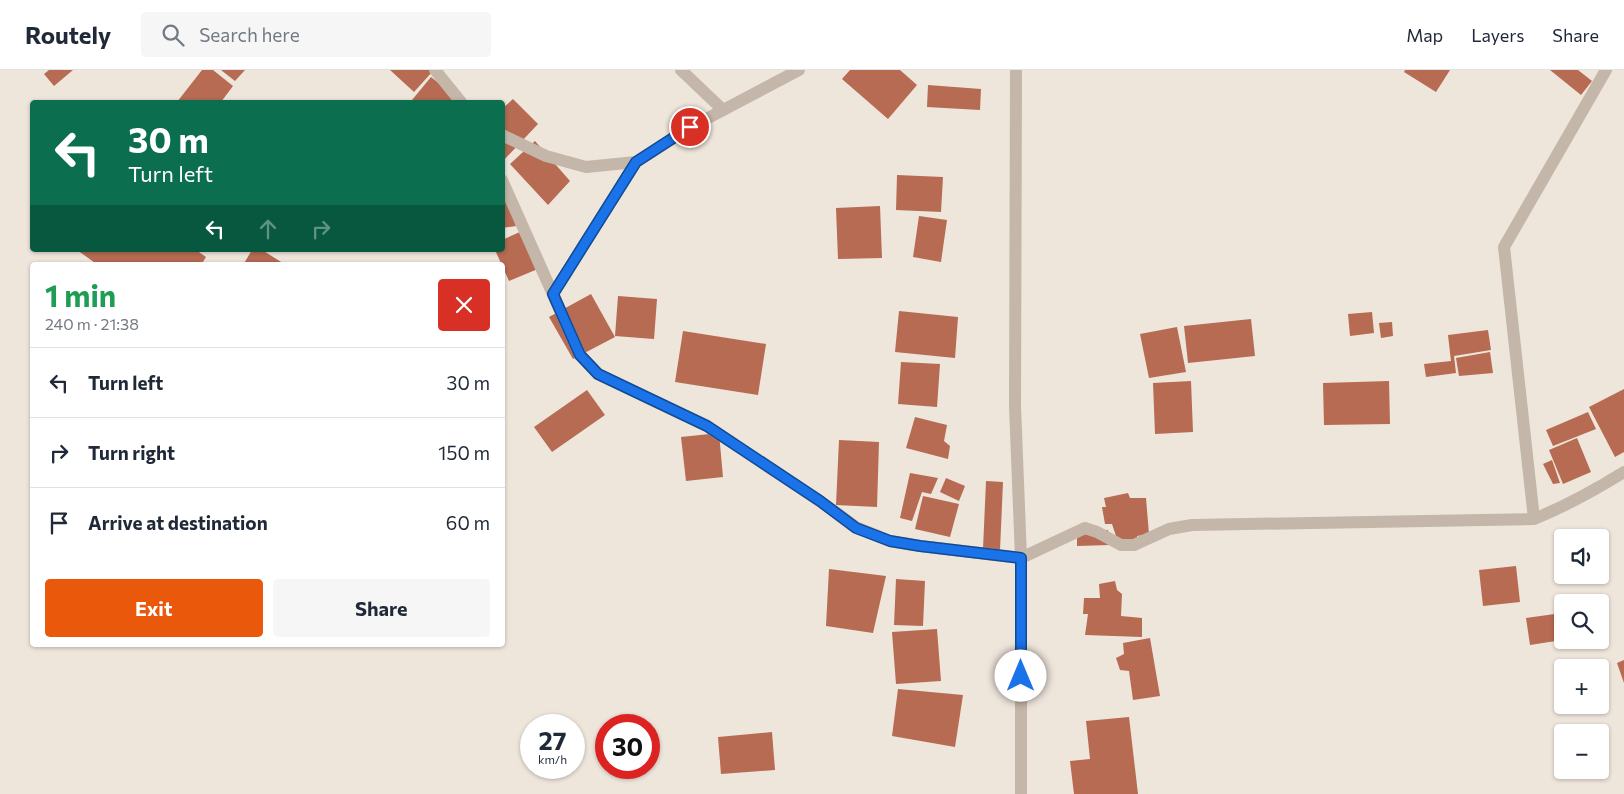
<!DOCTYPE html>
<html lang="en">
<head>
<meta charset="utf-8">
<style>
  :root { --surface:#fff; --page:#f6f6f7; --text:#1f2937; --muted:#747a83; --line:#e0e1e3; --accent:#ea580c }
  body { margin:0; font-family:Commissioner,sans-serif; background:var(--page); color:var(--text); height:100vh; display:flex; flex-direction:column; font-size:19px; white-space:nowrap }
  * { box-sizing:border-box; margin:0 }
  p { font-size:16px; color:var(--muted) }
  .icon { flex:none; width:28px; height:28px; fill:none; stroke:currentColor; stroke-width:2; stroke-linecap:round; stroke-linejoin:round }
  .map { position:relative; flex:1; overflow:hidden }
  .sheet { position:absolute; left:30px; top:192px; width:475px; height:385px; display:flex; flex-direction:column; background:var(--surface); border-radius:5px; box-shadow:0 1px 4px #0004 }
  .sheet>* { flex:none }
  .hud { position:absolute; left:30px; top:30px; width:475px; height:152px; border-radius:5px; box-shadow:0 1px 4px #0004; background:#0b6e4f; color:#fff; overflow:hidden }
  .buttons { position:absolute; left:1554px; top:459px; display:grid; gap:10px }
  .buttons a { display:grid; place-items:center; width:55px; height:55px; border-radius:5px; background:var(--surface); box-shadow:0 1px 4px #0004; font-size:25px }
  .speed { position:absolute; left:520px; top:644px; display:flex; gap:10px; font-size:25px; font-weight:700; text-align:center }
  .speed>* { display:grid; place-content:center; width:65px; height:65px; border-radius:50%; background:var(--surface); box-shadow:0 1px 4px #0004; line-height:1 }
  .speed small { font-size:12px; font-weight:400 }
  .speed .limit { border:8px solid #d22; background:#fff; color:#111 }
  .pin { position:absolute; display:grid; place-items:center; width:42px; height:42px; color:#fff; margin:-21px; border:2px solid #fff; border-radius:50%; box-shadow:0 1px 5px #0007 }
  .me { position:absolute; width:55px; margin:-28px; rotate:0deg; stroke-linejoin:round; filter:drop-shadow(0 0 4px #0008) }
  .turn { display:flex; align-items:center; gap:18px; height:105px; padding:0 15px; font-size:22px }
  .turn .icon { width:65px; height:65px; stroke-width:2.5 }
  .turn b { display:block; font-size:35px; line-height:42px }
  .lanes { display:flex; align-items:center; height:48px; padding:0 15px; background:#0003; justify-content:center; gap:25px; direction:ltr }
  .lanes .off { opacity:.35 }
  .round { display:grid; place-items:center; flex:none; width:52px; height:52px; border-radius:5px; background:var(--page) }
  .headline { display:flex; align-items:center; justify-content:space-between; height:85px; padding:0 15px }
  h1 { font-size:30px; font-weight:700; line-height:38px; color:#1e9e55 }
  .cta { display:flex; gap:10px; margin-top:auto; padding:10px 15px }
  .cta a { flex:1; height:58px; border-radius:5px; background:var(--accent); color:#fff; font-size:20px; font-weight:700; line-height:58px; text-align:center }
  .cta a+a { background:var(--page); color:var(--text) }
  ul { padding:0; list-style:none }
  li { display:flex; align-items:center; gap:15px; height:70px; padding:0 15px; border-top:1px solid var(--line) }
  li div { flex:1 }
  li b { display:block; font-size:19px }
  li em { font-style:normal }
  header { display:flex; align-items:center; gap:30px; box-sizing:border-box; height:70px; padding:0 25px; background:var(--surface); border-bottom:1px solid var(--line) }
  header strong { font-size:24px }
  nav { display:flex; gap:28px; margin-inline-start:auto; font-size:18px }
  .search { width:350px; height:45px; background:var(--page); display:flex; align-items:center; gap:12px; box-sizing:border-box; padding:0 18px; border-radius:5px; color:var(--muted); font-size:19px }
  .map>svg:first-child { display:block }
</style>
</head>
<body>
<header>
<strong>Routely</strong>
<div class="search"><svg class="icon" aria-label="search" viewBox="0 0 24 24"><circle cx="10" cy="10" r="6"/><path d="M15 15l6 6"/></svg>Search here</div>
<nav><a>Map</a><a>Layers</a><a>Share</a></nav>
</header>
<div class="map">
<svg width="1624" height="724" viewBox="0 0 1624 724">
  <rect width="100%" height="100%" fill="#eee5db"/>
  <!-- building -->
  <path fill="#b66b52" d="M49,0H73L54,16L44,4Z
    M202,0H213L233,16L221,32H177Z
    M221,0H245L235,11Z
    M390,0H432L433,1L414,22Z
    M850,0H900L917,15L888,49L842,9Z
    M1405,0H1450L1436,22L1404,2Z
    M1550,0H1578L1592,11L1581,25Z
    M431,7L460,30L458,32H415L412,30Z
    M928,15L981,19L980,40L927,37Z
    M513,29L538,54L502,92V39Z
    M535,71L570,111L548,135L510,94Z
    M897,105L943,107L941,142L896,140Z
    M502,113L516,156L502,158Z
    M880,136L882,188L838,189L836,138Z
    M919,146L947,150L941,192L913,187Z
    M529,158L545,196L509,211L495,180H502V170Z
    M77,180H196L206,187L201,195H98Z
    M252,180H262L286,195H243Z
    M591,224L615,267L573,289L549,247Z
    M618,226L657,229L654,269L615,266Z
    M899,241L958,247L955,288L895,282Z
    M1372,242L1374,263L1350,266L1348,244Z
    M1251,249L1255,286L1188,293L1184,256Z
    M1392,252L1393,266L1381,268L1379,253Z
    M1177,257L1186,302L1149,308L1140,264Z
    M1488,260L1491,280L1454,286L1456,303L1426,307L1424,294L1451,291L1448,265Z
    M683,261L766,274L758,325L675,312Z
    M1490,282L1493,303L1459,306L1456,288Z
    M901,292L940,294L937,337L898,334Z
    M1191,311L1193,362L1155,364L1153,313Z
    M1389,311L1390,354L1324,355L1323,313Z
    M1624,319V382L1615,387L1589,337Z
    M587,320L605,345L552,382L534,357Z
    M1588,342L1596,359L1553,376L1546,360Z
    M915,347L947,355L944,371L950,376L948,389L906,378Z
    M719,363L723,407L686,411L681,367Z
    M1577,368L1591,402L1563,414L1549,380Z
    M839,370L879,372L877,437L836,435Z
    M1552,390L1560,413L1553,414L1543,394Z
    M910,403L938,408L931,424L922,422L912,451L900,448Z
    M946,408L965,416L959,431L940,422Z
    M986,411L1003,412L1000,480L983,479Z
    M1128,423L1130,428H1146L1149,464L1137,466L1139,477L1119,475L1112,454H1105L1102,437H1106L1104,428Z
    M923,426L959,434L950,467L915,459Z
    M1108,460L1109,475L1077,476V461Z
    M1516,496L1520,532L1483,536L1479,500Z
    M829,499L886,506L873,563L826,556Z
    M896,509L925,511L923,556L894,555Z
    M1115,511L1117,520L1122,524L1121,546L1142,548V567L1085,565L1088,544H1083L1084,528H1100L1099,514Z
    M1562,543V570L1530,575L1526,548Z
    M937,559L941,611L896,614L892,562Z
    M1150,568L1160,626L1133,630L1129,601L1120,600L1116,588L1124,584L1123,573Z
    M1624,590V613L1617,593Z
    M898,619L963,625L955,677L892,666Z
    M1129,647L1138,724H1074L1070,691L1090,689L1086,651Z
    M772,662L775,700L721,704L718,667Z"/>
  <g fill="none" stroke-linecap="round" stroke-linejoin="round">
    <!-- street -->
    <path stroke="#c4b6a9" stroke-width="12" d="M435,0L461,32
      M681,0L723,40
      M1016,0L1015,336L1021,488V724
      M502,65L546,86L586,97L636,92L691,57L799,0
      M502,110L580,285L598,304L707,356L820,431L856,457L890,471L920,476L1021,488L1085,458L1097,462L1121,475H1134L1169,459L1192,455L1534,449C1566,436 1595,420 1624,402
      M553,224L636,92
      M1534,449L1504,177L1606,0"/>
  </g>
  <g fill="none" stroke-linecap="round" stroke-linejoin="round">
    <!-- route casing -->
    <g stroke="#114b97" stroke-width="12">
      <path id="route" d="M690,57L636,92L553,224L580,285L598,304L707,356L820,431L856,458L890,471L920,476L1021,488V606"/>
    </g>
    <!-- route -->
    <use href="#route" stroke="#1a73e8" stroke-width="9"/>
  </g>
</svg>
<div class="buttons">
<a><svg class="icon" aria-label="sound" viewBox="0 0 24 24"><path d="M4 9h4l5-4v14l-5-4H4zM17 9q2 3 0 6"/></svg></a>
<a><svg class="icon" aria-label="search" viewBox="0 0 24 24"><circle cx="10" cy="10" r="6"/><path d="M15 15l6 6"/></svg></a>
<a>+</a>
<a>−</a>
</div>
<div class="speed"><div>27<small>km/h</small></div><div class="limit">30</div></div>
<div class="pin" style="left:690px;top:57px;background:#d93025"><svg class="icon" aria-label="arrive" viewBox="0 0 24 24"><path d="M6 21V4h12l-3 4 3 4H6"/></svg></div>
<svg class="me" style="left:1021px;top:606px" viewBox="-20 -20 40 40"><circle r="19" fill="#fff"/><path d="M0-13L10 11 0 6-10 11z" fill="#1a73e8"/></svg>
<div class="hud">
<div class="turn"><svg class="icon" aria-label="left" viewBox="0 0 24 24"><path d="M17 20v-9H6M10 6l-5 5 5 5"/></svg><div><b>30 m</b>Turn left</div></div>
<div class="lanes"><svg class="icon" aria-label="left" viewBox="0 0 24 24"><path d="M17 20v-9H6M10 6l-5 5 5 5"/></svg><svg class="icon off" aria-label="ahead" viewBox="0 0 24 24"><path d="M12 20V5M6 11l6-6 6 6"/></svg><svg class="icon off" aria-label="right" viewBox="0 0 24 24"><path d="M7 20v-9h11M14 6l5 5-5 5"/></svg></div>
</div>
<section class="sheet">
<div class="headline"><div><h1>1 min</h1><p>240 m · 21:38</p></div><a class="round" style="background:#d93025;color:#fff"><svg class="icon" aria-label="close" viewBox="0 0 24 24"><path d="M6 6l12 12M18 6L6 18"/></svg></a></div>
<ul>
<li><svg class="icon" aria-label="left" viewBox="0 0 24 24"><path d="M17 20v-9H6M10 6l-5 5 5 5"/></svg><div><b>Turn left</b></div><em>30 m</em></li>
<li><svg class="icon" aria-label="right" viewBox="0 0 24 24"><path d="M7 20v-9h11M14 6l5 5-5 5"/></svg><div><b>Turn right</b></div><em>150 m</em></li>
<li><svg class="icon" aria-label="arrive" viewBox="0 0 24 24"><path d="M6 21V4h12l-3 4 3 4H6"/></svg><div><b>Arrive at destination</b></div><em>60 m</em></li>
</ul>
<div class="cta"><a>Exit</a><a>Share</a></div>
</section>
</div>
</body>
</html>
